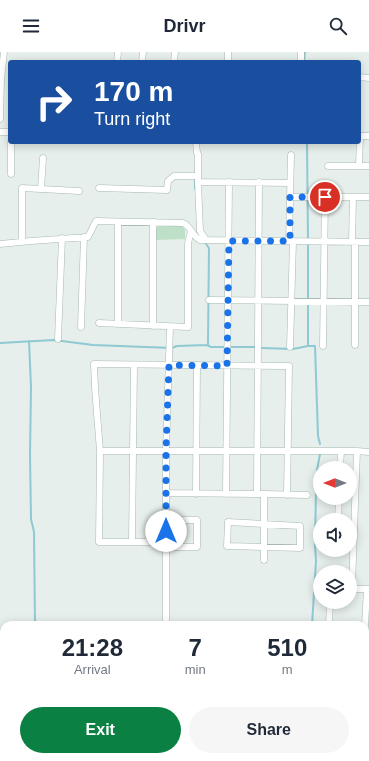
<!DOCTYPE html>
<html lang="en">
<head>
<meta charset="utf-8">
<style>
  :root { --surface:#fff; --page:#f6f6f7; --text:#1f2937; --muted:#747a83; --accent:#0b8043 }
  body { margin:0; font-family:Arial,sans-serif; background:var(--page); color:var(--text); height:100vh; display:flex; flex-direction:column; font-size:15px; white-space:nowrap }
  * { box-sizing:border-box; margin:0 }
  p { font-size:13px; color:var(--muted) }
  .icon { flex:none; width:22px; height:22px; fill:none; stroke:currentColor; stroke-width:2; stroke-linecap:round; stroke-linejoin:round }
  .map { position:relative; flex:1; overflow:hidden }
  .sheet { position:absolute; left:0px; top:569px; width:369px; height:140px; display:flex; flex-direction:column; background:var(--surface); border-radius:12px 12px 0 0; box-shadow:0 2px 10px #0003 }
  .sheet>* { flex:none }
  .banner { position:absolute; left:8px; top:8px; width:353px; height:84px; border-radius:4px; box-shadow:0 2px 10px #0003; background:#1a4fa0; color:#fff; overflow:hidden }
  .needle { width:26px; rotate:270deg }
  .tools { position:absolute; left:313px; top:409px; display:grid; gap:8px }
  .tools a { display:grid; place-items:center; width:44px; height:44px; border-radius:50%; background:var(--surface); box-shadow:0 2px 10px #0003; font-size:20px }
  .pin { position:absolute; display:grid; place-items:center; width:34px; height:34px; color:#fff; margin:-17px; border:2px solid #fff; border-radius:50%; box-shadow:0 1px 4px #0007 }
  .me { position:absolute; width:44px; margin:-22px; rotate:0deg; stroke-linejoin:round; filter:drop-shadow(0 0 3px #0008) }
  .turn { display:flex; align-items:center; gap:14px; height:84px; padding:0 20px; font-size:18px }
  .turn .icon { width:52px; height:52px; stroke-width:2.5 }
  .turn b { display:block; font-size:28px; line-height:34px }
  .eta { display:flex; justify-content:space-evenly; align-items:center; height:68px; text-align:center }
  .eta b { font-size:24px; font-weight:600; line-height:28px }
  .primary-button { display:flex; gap:8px; margin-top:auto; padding:8px 20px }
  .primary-button a { flex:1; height:46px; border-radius:24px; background:var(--accent); color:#fff; font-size:16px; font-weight:600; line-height:46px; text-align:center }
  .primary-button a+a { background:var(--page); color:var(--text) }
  header { display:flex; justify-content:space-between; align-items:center; height:52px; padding:0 20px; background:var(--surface); font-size:18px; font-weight:600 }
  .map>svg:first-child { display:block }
</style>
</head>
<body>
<header><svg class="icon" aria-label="menu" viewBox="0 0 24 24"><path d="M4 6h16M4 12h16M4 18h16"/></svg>Drivr<svg class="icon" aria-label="search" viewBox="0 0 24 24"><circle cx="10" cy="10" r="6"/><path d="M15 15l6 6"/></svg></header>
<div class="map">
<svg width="369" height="709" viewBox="0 0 369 709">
  <rect width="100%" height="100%" fill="#e6efeb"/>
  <!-- green -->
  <path fill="#bfe0c8" d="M158,174H182L185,177V187L155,188V177Z"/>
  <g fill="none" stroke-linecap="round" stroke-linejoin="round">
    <!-- stream -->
    <path stroke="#8ec9d4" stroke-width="2" d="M304,10L305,0
      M307,90L308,187
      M195,126V137
      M206,192L209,196L208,292L207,293
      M308,193V294H315L318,384L320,392
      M29,289L31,335L30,402L31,467L34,480L35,573
      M0,291L54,288L93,293L172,296L177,294L207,293L211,295H256
      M262,296L293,297L308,294
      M312,573L316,509L315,493L316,437L317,418L320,402
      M313,709V705"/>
    <!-- service casing -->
    <g stroke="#a8b8b2" stroke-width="4">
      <path id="service" d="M365,702L369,699"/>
    </g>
    <!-- minor casing -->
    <g stroke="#a8b8b2" stroke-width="7">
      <path id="minor" d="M117,10L118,0
        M142,10L143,0
        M174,10L175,0
        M228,10V0
        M301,10V0
        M359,25L369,26
        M0,67L1,28L4,0
        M0,80H10
        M359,84H369
        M196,90L197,101L198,102V130L200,179L206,188
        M328,114H369
        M359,114L360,84
        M11,122V90
        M198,130L290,131
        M259,130L257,442H264V508
        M99,136L167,138L168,129L174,124H198
        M41,137L43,106
        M290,145H369
        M153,170V274
        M289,189L291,103
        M22,190V136L79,139
        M352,190L353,145
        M0,192L31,189L88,185L96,169L183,171C191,174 192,184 200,188L369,190
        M209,248L369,250
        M99,271L188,275V191L191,179
        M118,272V170
        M81,275L84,185
        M58,287L62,186
        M355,293V190
        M323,294L325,145
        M290,295L293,189
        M100,399H357L369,400
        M357,399L352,533L356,537H369
        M340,416L341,399
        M166,441L257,442
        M196,442L197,313
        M226,442L229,130
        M264,442L307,443
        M338,468L339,446
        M228,470L300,474V496L227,494Z
        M132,490L134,313
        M166,490H99L100,399L95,336L94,312L289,314L287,443
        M166,495H197V468H166
        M166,573V398L170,275
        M329,573L330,550
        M365,574L367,537
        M45,705L73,709
        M27,709V705"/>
    </g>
    <!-- tertiary casing -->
    <g stroke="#a8b8b2" stroke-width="9">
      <path id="tertiary" d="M365,604H369
        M0,606H4"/>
    </g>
    <!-- service -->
    <use href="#service" stroke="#fff" stroke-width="3"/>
    <!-- minor -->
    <use href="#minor" stroke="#fff" stroke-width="6"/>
    <!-- tertiary -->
    <use href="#tertiary" stroke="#fff" stroke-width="8"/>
  </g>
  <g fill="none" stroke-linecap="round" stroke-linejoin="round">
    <!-- route -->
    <path stroke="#1a73e8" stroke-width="7" stroke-dasharray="0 12.6" d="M166,479V398L169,313L227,314L229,189H290V145H325"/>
  </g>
</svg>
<div class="tools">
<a><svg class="needle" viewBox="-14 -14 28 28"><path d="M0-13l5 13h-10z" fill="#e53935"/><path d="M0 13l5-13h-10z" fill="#747a83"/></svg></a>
<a><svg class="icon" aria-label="sound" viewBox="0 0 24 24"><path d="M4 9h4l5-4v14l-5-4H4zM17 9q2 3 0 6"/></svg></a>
<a><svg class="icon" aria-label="layers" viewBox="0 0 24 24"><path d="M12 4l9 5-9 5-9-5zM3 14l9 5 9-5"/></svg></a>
</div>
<div class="pin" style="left:325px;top:145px;background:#d93025"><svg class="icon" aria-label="arrive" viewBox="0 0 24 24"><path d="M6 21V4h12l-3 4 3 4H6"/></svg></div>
<svg class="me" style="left:166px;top:479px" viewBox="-20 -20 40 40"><circle r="19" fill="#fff"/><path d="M0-13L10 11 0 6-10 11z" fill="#1a73e8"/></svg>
<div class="banner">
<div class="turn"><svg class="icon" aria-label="right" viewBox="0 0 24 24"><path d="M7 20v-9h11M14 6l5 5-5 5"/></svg><div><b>170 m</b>Turn right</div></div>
</div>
<section class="sheet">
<div class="eta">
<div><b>21:28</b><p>Arrival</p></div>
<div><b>7</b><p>min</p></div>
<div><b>510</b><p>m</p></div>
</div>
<div class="primary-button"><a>Exit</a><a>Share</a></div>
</section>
</div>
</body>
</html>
